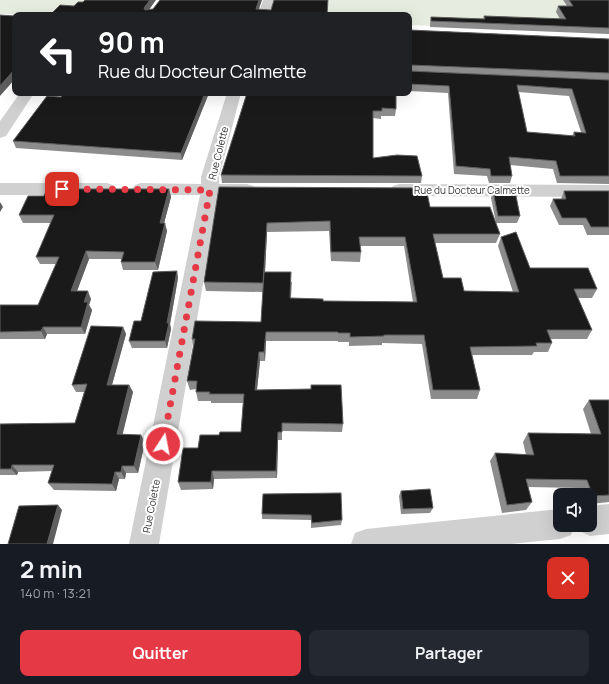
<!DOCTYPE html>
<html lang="fr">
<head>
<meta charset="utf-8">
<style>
  :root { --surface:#171b24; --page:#242831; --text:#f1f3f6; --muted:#9ea1a6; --accent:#e63946 }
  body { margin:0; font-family:Manrope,sans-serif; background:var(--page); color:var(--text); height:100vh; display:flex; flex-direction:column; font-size:15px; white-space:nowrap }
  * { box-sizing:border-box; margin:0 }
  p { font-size:13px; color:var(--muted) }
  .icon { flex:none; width:22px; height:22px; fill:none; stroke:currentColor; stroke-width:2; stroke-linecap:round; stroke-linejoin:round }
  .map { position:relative; height:544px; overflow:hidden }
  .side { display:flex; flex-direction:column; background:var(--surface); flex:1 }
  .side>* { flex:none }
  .top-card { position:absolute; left:12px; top:12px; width:400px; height:84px; border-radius:8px; box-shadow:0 4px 16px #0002; background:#202124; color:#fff; overflow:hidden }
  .tools { position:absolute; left:553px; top:488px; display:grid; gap:8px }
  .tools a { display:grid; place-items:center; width:44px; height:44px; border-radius:8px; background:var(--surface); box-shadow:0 4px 16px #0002; font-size:20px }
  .pin { position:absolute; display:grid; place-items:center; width:34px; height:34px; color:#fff; margin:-17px; border-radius:8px; box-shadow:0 2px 6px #0006 }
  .me { position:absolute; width:44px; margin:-22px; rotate:11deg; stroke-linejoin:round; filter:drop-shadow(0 0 3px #0008) }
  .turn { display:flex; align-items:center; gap:14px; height:84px; padding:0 20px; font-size:18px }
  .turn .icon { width:52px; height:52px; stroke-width:2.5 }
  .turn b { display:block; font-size:28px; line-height:34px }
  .round { display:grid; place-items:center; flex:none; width:42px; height:42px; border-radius:8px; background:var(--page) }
  .headline { display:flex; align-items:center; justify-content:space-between; height:68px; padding:0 20px }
  h1 { font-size:24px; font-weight:700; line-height:30px }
  .primary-button { display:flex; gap:8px; margin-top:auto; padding:8px 20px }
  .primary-button a { flex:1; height:46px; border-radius:8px; background:var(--accent); color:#fff; font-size:16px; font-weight:700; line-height:46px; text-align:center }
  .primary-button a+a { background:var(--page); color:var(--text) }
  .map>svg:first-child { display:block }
</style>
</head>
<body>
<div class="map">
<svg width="609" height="544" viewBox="0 0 609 544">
  <rect width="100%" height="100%" fill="#fff"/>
  <!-- green -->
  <path fill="#e6ecdf" d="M0,0H110L97,15L0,14Z
    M329,0H563L581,31L409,25V15H326Z"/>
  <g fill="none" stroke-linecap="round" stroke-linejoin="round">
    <!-- minor -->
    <path fill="#d0d0d0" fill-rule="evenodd" d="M263,0H275L270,15H258Z
      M20,93H34L6,136L0,138V121Z
      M227,93H241L219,177V184H247L253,186L256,190L253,194L247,196L218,195L159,544H129L200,195H141L135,193L132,189L135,185L141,183L201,184V177Z
      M0,183H107L113,185L116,189L113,193L107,195H0Z
      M399,184L609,185V197L399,196L393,194L390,190L393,186Z
      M609,504V534L590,536L580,531L577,525H590V506Z
      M560,509V525H574L571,535L560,539L511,544H351L355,533L366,529Z"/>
  </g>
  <!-- wall -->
  <path fill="#8c8c8c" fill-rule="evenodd" d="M563,0H609V34L430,27V24L431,17L483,19L484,16L560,19L556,12L558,6H567Z
    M409,30L609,39V184L557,183L553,169L510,165L512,176L510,183H489L487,176L454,174L448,93L409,91ZM518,92L569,96L581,132H574L572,136L527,132Z
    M209,93L182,160L16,148L13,141L61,97Z
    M247,93L396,109L395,116H381V119L373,118V158L422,176L421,183H222L221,175Z
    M219,187L430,207L500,234L496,243H435L443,278L464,291L513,292L498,246L501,237L530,268L597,289L592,298H578L592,330L587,339H551L552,343L548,352H534L532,355H472L480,390L477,399H431L422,344L382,343V345L349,346V342H338V341H266L265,361H260L257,390L343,424L342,432L282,431V440H278L277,478L214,479L213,489L181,490L178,482L198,448L219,435L241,432L243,403H211V401H198L196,392V389L190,390L187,381L193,346L192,339L261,322L263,292L206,291L204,282ZM329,231L331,261L360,262L361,252L360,246H404L413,302L323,301L291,298L292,282L265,272L267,232Z
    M169,189L171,197L164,223L167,231L158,270H123L121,262V259H89L77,291L91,299L89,305L92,310L85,334H47L45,339H0V305H38L56,264H40L36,257L51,223H23L19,215L44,196Z
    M493,191L520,216L517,223H496L491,198Z
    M564,191H609V235H587L583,225H559L550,206L553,199H561Z
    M177,271L178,278L170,324L171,329L167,348H132L129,341L141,321Z
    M123,327L126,334L112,385H129L133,392L122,434L145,442L138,473H126L125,479H119L116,491L54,490L48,483L52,471L18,472L17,475H0V424L75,423L84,392H76L72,385Z
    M589,400H609V502L590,504V495H583L580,488L528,487L532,502L526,510L502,513L490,461L495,453L526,455L523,442L528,433L591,434L583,409Z
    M401,491L433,508L430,513L401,514L399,496Z
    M263,494L342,520L341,525L311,528V520L262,519V514Z"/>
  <!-- shaded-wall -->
  <path fill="#5f5f5f" d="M150,0H156L146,14L144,8Z
    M259,0H262L257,15L256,9Z
    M15,69V79L0,96V86Z
    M205,93H209L182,160L181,153Z
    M169,189L171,197L162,231L160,223Z
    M0,202L3,207L0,212Z
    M165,223L167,231L158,270L155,262Z
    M267,223V232L264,292L263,283Z
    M86,251L89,259L74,299L71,291Z
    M177,271L178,278L170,324L171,329L167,348L165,341L167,323Z
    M88,291L91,299L89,305L92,310L85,334L81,327L84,302Z
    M43,327L47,334L45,339L41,331Z
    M123,327L126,334L110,392L107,385Z
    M266,332V341L265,361L264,352Z
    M259,352L260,361L256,398L255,390Z
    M129,385L133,392L121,441L117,434Z
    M278,432V440L277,478L276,471Z
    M141,435L145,442L138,473L134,466Z
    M12,465L18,472L17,475L11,469Z
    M122,466L126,473L125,479L121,472Z
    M212,471L214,479L213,489L211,482Z
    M115,472L119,479L116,491L112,484Z
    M58,505L62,510L53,544H47Z"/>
  <!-- building -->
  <path fill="#1a1a1a" stroke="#5f5f5f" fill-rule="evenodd" d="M85,0H150L144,8L145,10L153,9L160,0H259L256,9L271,10L274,0H328L327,15H50L60,5L74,6L78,2H83Z
    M569,0H609V28L431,21V17L485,19L484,16L566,19L558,6H573Z
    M0,15L15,16V69L0,86Z
    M409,30L609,39V73L410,65L409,66Z
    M409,71L609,80V176H560L556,161L509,157L512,176H491L490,169L456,166L449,86L409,84ZM517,85L572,89L586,133L574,132L575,136L527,132Z
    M64,93H205L181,153L13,141L47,96L61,97Z
    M247,93H396V109L382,108V111H373V158L397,155L417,156L422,176L221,175Z
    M219,187L426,188L430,207H490L500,234H433L443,278H461L464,291L519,292L501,237L516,232L530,268H588L597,289H574L592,330H547L552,343H536L537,346L470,347L480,390H433L424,335H384V336L350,337V333H338V332H266L264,352H259L255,390L311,389V385H341L343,424L282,423V432H278L276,471H212L211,482H178L183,448H198L200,435H219L220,432H241L244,394H209L210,392H196L197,381H187L195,339H192L195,321L261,322L264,272H291L290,298L323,299V301L417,302L405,237H359L361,252H331L330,221L267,223L263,283L204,282Z
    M47,189H169L160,223H165L155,262H121L124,252L86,251L71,291H88L84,302H88L81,327H43L41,331L0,332V305H38L59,257H36L54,215H19L28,196H44Z
    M493,191H515L520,216H498Z
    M564,191H609V227H591L586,218H562L553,199H566Z
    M177,271L167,323H169L165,341H129L134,321H141L153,272Z
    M91,326L123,327L107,385H129L117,434L141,435L134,466H122L121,472H115L112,484L48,483L54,465H12L11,469H0V424L75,423L87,384L72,385Z
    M589,400H609V495L593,496L587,480L526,479L532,502L507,505L495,453L534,455L528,433L601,434Z
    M430,489L433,508L403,509L401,491Z
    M341,493L342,520L312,523L311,515L262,514L263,494Z
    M58,505L47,544H8L19,506Z"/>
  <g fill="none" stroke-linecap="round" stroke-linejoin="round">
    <!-- route -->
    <path stroke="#e63946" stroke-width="7" stroke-dasharray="0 12.6" d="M62,189L210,190L163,444"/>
  </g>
  <g text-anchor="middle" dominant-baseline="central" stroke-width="4" stroke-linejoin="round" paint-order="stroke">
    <!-- street labels -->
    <g font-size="10" fill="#333" stroke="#fff">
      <text transform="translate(218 153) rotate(-76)">Rue Colette</text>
      <text x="472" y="190">Rue du Docteur Calmette</text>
      <text transform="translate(151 506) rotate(-79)">Rue Colette</text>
    </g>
  </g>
</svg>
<div class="tools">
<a><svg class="icon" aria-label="sound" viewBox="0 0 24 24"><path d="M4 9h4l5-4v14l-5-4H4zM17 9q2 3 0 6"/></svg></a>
</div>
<div class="pin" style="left:62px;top:189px;background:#d93025"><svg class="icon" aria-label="arrive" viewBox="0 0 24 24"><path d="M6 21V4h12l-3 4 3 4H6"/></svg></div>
<svg class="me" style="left:163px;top:444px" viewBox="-20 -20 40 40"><circle r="17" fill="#e63946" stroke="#fff" stroke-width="3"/><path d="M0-11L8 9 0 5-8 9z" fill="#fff"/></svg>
<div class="top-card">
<div class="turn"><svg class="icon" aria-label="left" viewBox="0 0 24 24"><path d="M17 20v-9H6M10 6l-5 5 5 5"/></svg><div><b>90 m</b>Rue du Docteur Calmette</div></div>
</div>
</div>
<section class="side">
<div class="headline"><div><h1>2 min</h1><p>140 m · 13:21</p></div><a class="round" style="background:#d93025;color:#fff"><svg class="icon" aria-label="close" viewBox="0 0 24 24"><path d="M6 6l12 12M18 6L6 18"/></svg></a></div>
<div class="primary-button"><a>Quitter</a><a>Partager</a></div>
</section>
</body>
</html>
